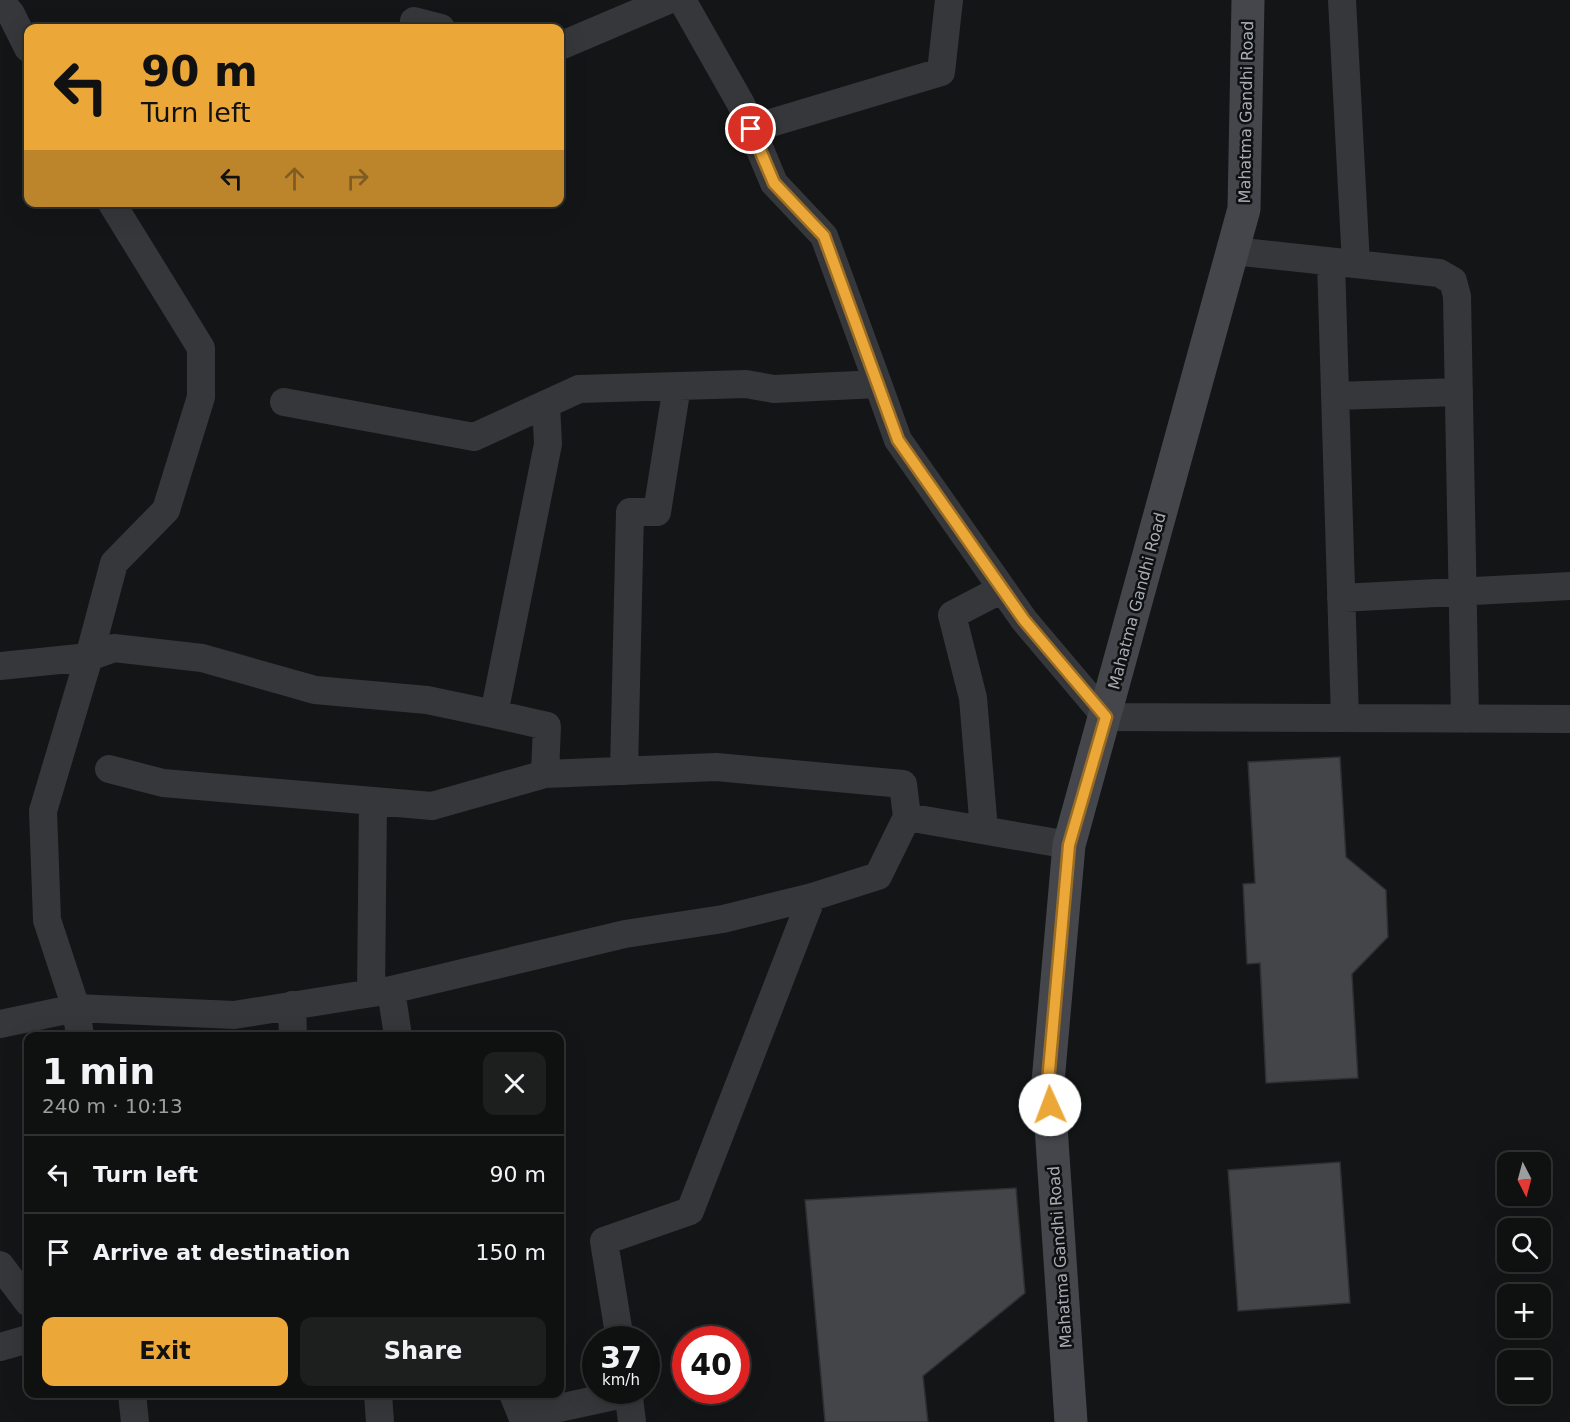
<!DOCTYPE html>
<html lang="en">
<head>
<meta charset="utf-8">
<style>
  :root { --surface:#0f1010; --page:#1d1e1e; --text:#f1f3f6; --muted:#9b9d9f; --line:#2f3030; --accent:#eba738 }
  body { margin:0; font-family:"DejaVu Sans",sans-serif; background:var(--page); color:var(--text); height:100vh; display:flex; flex-direction:column; font-size:22px; white-space:nowrap }
  * { box-sizing:border-box; margin:0 }
  p { font-size:20px; color:var(--muted) }
  .icon { flex:none; width:33px; height:33px; fill:none; stroke:currentColor; stroke-width:2; stroke-linecap:round; stroke-linejoin:round }
  .map { position:relative; flex:1; overflow:hidden }
  .drawer { position:absolute; left:24px; top:1032px; width:540px; height:366px; display:flex; flex-direction:column; background:var(--surface); border-radius:12px; box-shadow:0 6px 24px #0002,0 0 0 2px var(--line) }
  .drawer>* { flex:none }
  .guide { position:absolute; left:24px; top:24px; width:540px; height:183px; border-radius:12px; box-shadow:0 6px 24px #0002,0 0 0 2px var(--line); background:#eba738; color:#111; overflow:hidden }
  .needle { width:39px; rotate:174deg }
  .controls { position:absolute; left:1497px; top:1152px; display:grid; gap:12px }
  .controls a { display:grid; place-items:center; width:54px; height:54px; border-radius:12px; background:var(--surface); box-shadow:0 6px 24px #0002,0 0 0 2px var(--line); font-size:30px }
  .speed { position:absolute; left:582px; top:1326px; display:flex; gap:12px; font-size:30px; font-weight:700; text-align:center }
  .speed>* { display:grid; place-content:center; width:78px; height:78px; border-radius:50%; background:var(--surface); box-shadow:0 6px 24px #0002,0 0 0 2px var(--line); line-height:1 }
  .speed small { font-size:15px; font-weight:400 }
  .speed .limit { border:9px solid #d22; background:#fff; color:#111 }
  .pin { position:absolute; display:grid; place-items:center; width:51px; height:51px; color:#fff; margin:-26px; border:3px solid #fff; border-radius:50%; box-shadow:0 2px 6px #0007 }
  .me { position:absolute; width:66px; margin:-33px; rotate:358deg; stroke-linejoin:round; filter:drop-shadow(0 0 4px #0008) }
  .turn { display:flex; align-items:center; gap:21px; height:126px; padding:0 18px; font-size:27px }
  .turn .icon { width:78px; height:78px; stroke-width:2.5 }
  .turn b { display:block; font-size:42px; line-height:51px }
  .lanes { display:flex; align-items:center; height:57px; padding:0 18px; background:#0003; justify-content:center; gap:30px; direction:ltr }
  .lanes .off { opacity:.35 }
  .round { display:grid; place-items:center; flex:none; width:63px; height:63px; border-radius:12px; background:var(--page) }
  .overview { display:flex; align-items:center; justify-content:space-between; height:102px; padding:0 18px }
  h1 { font-size:36px; font-weight:700; line-height:45px }
  .button { display:flex; gap:12px; margin-top:auto; padding:12px 18px }
  .button a { flex:1; height:69px; border-radius:12px; background:var(--accent); color:#111; font-size:24px; font-weight:700; line-height:69px; text-align:center }
  .button a+a { background:var(--page); color:var(--text) }
  ul { padding:0; list-style:none }
  li { display:flex; align-items:center; gap:18px; height:78px; padding:0 18px; border-top:2px solid var(--line) }
  li div { flex:1 }
  li b { display:block; font-size:22px }
  li em { font-style:normal }
  .map>svg:first-child { display:block }
</style>
</head>
<body>
<div class="map">
<svg width="1570" height="1422" viewBox="0 0 1570 1422">
  <rect width="100%" height="100%" fill="#141516"/>
  <!-- building -->
  <path fill="#434549" stroke="#2f2f32" stroke-width="1.5" d="M1340,757L1346,857L1386,890L1388,937L1352,974L1358,1078L1266,1083L1260,963L1247,964L1243,884L1255,883L1248,762Z
    M1340,1162L1350,1303L1238,1311L1228,1170Z
    M1016,1188L1025,1293L923,1376L928,1422H825L805,1200Z"/>
  <g fill="none" stroke-linecap="round" stroke-linejoin="round">
    <!-- street -->
    <path stroke="#36373b" stroke-width="28" d="M0,0L11,14L28,48
      M682,0L741,104L774,183L824,236L878,384
      M1342,0L1356,264
      M414,21L441,28
      M560,46L668,0
      M751,129L941,72L949,0
      M111,202L201,348V397L166,510L114,563L89,657L114,648L202,658L315,690L427,700L494,714
      M1233,251L1439,273L1453,281L1457,296L1465,719
      M1331,262L1345,718
      M1335,396L1459,392
      M284,402L474,437L579,389L746,384L774,389L878,384L898,440L1024,620L1106,717L1570,719
      M546,404L548,444L494,714L547,726L545,774L716,767L903,784L907,817L1069,845
      M1341,598L1570,586
      M0,666L89,657L43,811L47,920L76,1008L80,1036
      M109,769L163,783L432,806L545,774
      M624,771L630,512H657L677,386
      M984,830L973,698L952,615L1002,589
      M391,990L398,1036
      M371,993L373,801
      M292,1005L293,1036
      M0,1024L76,1008L234,1015L391,990L625,934L723,919L812,897L878,876L907,817
      M0,1265L28,1302
      M620,1340L604,1241L690,1211L812,897
      M0,1347L28,1339
      M628,1390L632,1422
      M132,1394L135,1422
      M378,1394L380,1422
      M513,1394L522,1416L628,1393"/>
    <!-- secondary -->
    <path stroke="#44464b" stroke-width="33" d="M1071,1422L1048,1082L1069,845L1244,209L1248,0"/>
  </g>
  <g fill="none" stroke-linecap="round" stroke-linejoin="round">
    <!-- route casing -->
    <g stroke="#996d24" stroke-width="15">
      <path id="route" d="M751,129L774,183L824,236L898,440L1024,620L1106,717L1069,845L1048,1082L1050,1105"/>
    </g>
    <!-- route -->
    <use href="#route" stroke="#eba738" stroke-width="10"/>
  </g>
  <g text-anchor="middle" dominant-baseline="central" stroke-width="5" stroke-linejoin="round" paint-order="stroke">
    <!-- street labels -->
    <g font-size="16" fill="#a7acb6" stroke="#0f1011">
      <text transform="translate(1246 112) rotate(-89)">Mahatma Gandhi Road</text>
      <text transform="translate(1137 601) rotate(-75)">Mahatma Gandhi Road</text>
      <text transform="translate(1060 1257) rotate(-94)">Mahatma Gandhi Road</text>
    </g>
  </g>
</svg>
<div class="controls">
<a><svg class="needle" viewBox="-14 -14 28 28"><path d="M0-13l5 13h-10z" fill="#e53935"/><path d="M0 13l5-13h-10z" fill="#9b9d9f"/></svg></a>
<a><svg class="icon" aria-label="search" viewBox="0 0 24 24"><circle cx="10" cy="10" r="6"/><path d="M15 15l6 6"/></svg></a>
<a>+</a>
<a>−</a>
</div>
<div class="speed"><div>37<small>km/h</small></div><div class="limit">40</div></div>
<div class="pin" style="left:751px;top:129px;background:#d93025"><svg class="icon" aria-label="arrive" viewBox="0 0 24 24"><path d="M6 21V4h12l-3 4 3 4H6"/></svg></div>
<svg class="me" style="left:1050px;top:1105px" viewBox="-20 -20 40 40"><circle r="19" fill="#fff"/><path d="M0-13L10 11 0 6-10 11z" fill="#eba738"/></svg>
<div class="guide">
<div class="turn"><svg class="icon" aria-label="left" viewBox="0 0 24 24"><path d="M17 20v-9H6M10 6l-5 5 5 5"/></svg><div><b>90 m</b>Turn left</div></div>
<div class="lanes"><svg class="icon" aria-label="left" viewBox="0 0 24 24"><path d="M17 20v-9H6M10 6l-5 5 5 5"/></svg><svg class="icon off" aria-label="ahead" viewBox="0 0 24 24"><path d="M12 20V5M6 11l6-6 6 6"/></svg><svg class="icon off" aria-label="right" viewBox="0 0 24 24"><path d="M7 20v-9h11M14 6l5 5-5 5"/></svg></div>
</div>
<section class="drawer">
<div class="overview"><div><h1>1 min</h1><p>240 m · 10:13</p></div><a class="round"><svg class="icon" aria-label="close" viewBox="0 0 24 24"><path d="M6 6l12 12M18 6L6 18"/></svg></a></div>
<ul>
<li><svg class="icon" aria-label="left" viewBox="0 0 24 24"><path d="M17 20v-9H6M10 6l-5 5 5 5"/></svg><div><b>Turn left</b></div><em>90 m</em></li>
<li><svg class="icon" aria-label="arrive" viewBox="0 0 24 24"><path d="M6 21V4h12l-3 4 3 4H6"/></svg><div><b>Arrive at destination</b></div><em>150 m</em></li>
</ul>
<div class="button"><a>Exit</a><a>Share</a></div>
</section>
</div>
</body>
</html>
